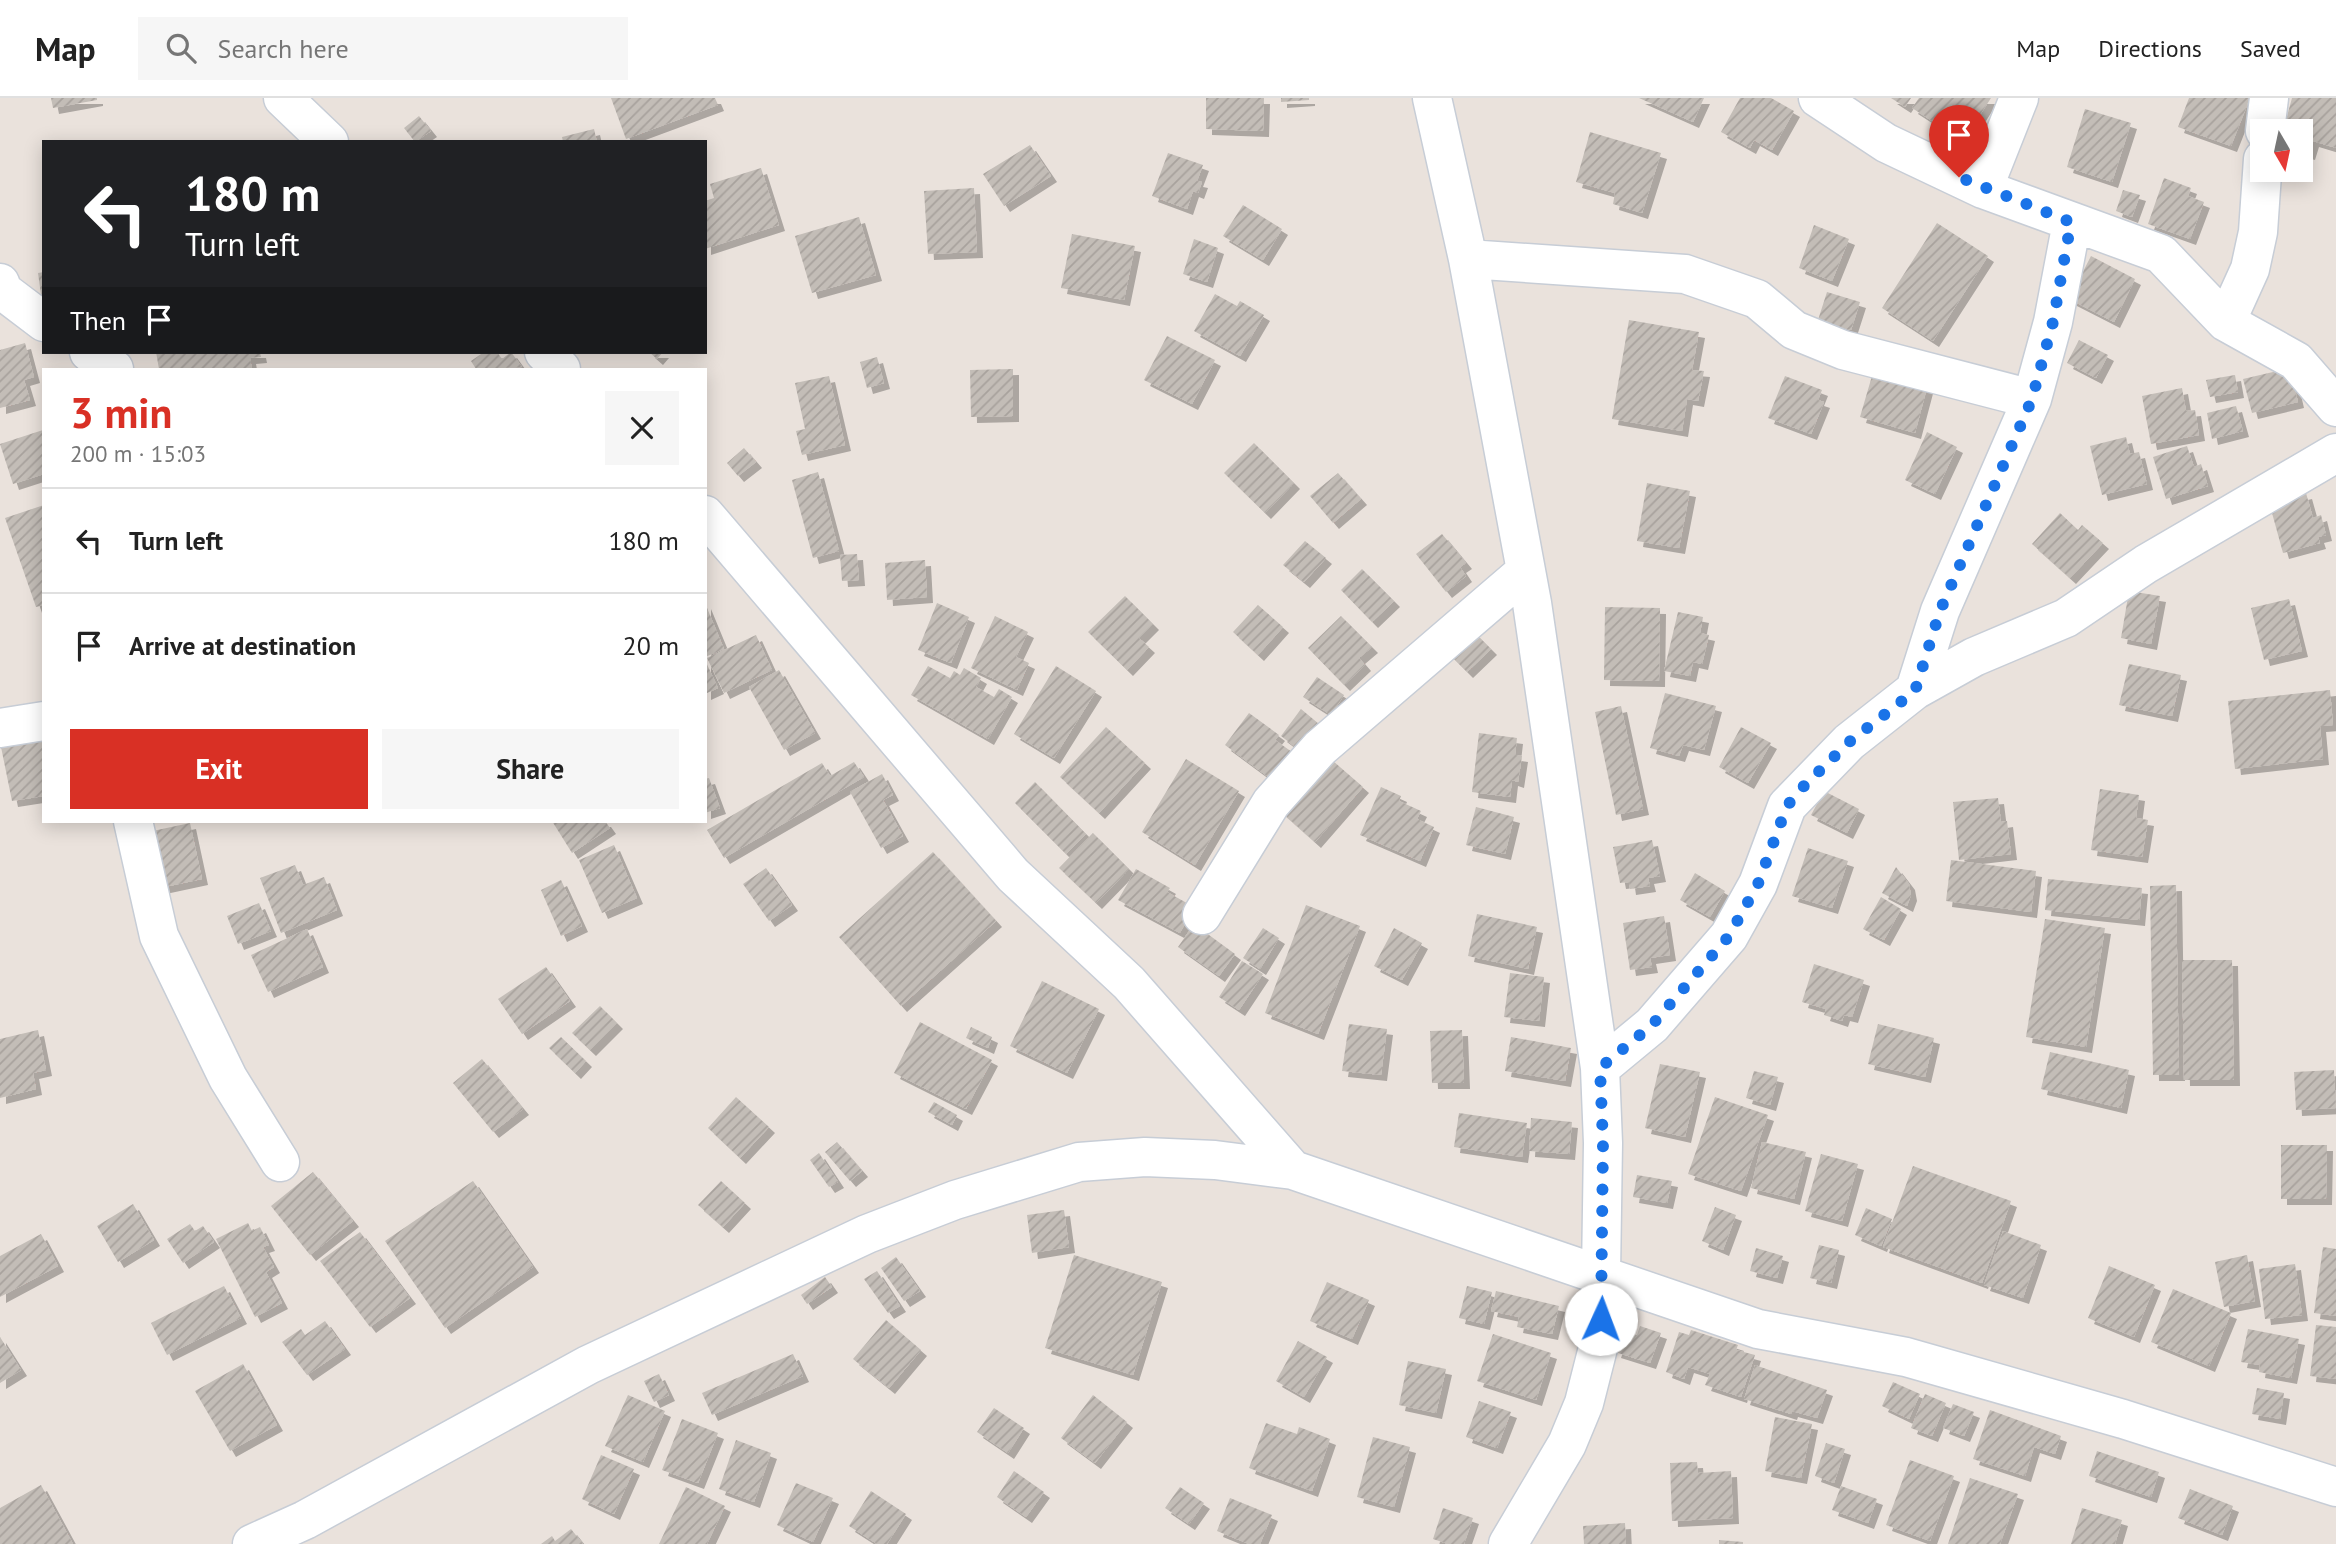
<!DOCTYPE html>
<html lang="en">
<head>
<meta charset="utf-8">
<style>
  :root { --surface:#fff; --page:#f6f6f6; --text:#222; --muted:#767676; --line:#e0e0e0; --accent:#d93025 }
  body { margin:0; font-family:"PT Sans",sans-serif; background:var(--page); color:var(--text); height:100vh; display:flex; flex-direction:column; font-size:26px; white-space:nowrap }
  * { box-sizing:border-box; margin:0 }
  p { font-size:23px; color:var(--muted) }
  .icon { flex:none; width:38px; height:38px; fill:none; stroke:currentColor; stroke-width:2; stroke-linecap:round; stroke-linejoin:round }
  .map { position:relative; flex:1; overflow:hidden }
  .details { position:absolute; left:42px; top:270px; width:665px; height:455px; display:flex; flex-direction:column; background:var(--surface); border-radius:0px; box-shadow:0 4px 18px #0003 }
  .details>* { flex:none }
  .top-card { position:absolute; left:42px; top:42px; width:665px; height:214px; border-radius:0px; box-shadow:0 4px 18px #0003; background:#202124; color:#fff; overflow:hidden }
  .needle { width:46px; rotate:171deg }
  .controls { position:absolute; left:2250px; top:21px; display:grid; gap:14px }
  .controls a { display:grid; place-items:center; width:63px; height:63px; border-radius:0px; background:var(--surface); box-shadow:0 4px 18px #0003; font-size:35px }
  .pin { position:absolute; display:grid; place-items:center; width:60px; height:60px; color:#fff; margin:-72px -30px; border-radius:50% 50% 50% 0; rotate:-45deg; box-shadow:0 0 7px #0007 }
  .pin .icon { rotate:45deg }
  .me { position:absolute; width:77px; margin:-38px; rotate:2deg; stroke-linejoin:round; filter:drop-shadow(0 0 5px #0008) }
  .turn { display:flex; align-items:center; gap:24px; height:147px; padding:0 28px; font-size:32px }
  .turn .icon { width:91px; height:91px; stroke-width:2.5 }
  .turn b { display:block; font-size:49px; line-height:60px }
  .then { display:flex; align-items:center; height:66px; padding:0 28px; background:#0003; gap:14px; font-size:26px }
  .round { display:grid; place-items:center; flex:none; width:74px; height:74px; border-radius:0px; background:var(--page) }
  .headline { display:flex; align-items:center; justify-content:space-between; height:119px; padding:0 28px }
  h1 { font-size:42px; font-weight:700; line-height:52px; color:var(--accent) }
  .button { display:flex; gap:14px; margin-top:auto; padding:14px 28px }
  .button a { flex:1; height:80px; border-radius:0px; background:var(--accent); color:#fff; font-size:28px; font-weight:700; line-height:80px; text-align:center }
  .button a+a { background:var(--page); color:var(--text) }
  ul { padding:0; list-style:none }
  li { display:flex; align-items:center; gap:21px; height:105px; padding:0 28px; border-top:2px solid var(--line) }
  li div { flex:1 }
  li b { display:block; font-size:26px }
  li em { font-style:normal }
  header { display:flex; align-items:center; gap:42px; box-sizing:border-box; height:98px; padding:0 35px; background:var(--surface); border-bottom:2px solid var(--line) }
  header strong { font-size:33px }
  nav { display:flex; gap:38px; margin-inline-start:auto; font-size:24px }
  .search { width:490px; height:63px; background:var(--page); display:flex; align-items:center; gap:18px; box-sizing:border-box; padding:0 24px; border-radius:0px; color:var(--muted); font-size:26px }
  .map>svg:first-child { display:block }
</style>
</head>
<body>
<header>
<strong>Map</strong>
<div class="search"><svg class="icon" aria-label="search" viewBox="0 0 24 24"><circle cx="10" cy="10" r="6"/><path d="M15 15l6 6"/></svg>Search here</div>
<nav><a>Map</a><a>Directions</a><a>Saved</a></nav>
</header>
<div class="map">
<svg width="2336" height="1446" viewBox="0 0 2336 1446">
  <defs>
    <pattern id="building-hatch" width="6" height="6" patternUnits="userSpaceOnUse" patternTransform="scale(1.75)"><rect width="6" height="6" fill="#c3bdb7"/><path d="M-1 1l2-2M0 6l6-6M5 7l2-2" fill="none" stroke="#a8a29d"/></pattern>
    <filter id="shadow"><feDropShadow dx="6" dy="6" stdDeviation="0" flood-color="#0004"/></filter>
  </defs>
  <rect width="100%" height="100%" fill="#eae2dc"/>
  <!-- building -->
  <path fill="url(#building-hatch)" filter="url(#shadow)" d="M51,0H97V2L53,10Z
    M611,0H715L718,7L626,41Z
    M1206,0H1264L1263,33L1206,31Z
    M1281,0H1309V2L1281,4Z
    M1639,0H1704L1693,24Z
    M1740,0H1771L1794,13L1772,52L1754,42L1750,50L1721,34Z
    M1891,0H1911L1905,9Z
    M1919,0H1991L1963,43L1912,10Z
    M2189,0H2250L2231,48L2178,29Z
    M2292,0H2336V50L2313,43L2309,56L2301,54V33H2283Z
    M2085,11L2131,25L2112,84L2067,69Z
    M419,18L431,33L415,44L404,30Z
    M594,31L597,44H563L562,39Z
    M1590,34L1661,55L1642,115L1613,106L1615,95L1576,84Z
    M1030,47L1051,78L1004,108L983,76Z
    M1168,55L1203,67L1197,83L1202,84L1198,95L1193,93L1187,111L1152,98Z
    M761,70L779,127L705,151V103L714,100L710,86Z
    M2164,80L2191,90L2188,98L2204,104L2190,141L2148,126Z
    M974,90L977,154L928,156L924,93Z
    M2123,92L2140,97L2132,119L2116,113Z
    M1243,107L1282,131L1263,162L1223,138Z
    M859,119L876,177L812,195L795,138Z
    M1937,125L1988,158L1933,243L1882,210Z
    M1814,127L1849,141L1832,183L1799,170Z
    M1072,136L1135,148L1124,202L1061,190Z
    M1194,141L1218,150L1207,184L1183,176Z
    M2091,158L2135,181L2114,224L2069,201Z
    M44,174V204H42L38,175Z
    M1827,194L1860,204L1851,232L1818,222Z
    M1215,196L1237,208L1240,203L1264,217L1240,258L1194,233Z
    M1629,222L1699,234L1692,272L1704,273L1698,303L1687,301L1682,333L1612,321Z
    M1167,238L1215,262L1192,306L1144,282Z
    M2079,242L2108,257L2096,280L2067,265Z
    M25,245L34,279L24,282L30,302L0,310V252Z
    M156,254H260L261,259L250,260L252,271H159Z
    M484,254H497L502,261L511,254L522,269L476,271L471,263Z
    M649,254H663L657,261Z
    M877,259L884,285L867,290L860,264Z
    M2290,270L2298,304L2252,315L2243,281Z
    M1013,271V318L971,319L970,272Z
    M1874,271L1928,286L1915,335L1860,319Z
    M2235,277L2238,294L2210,299L2206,282Z
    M829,278L845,347L802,357L796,333L805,331L795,285Z
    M1785,278L1822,292L1818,302L1824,304L1811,336L1768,320Z
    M2182,290L2186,313L2195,312L2199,337L2151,346L2142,298Z
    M2236,308L2243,333L2212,341L2207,315Z
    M43,332L44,376L13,386L0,346Z
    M1927,334L1957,349L1935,396L1905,382Z
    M2126,339L2130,356L2139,354L2147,386L2102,397L2090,348Z
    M1254,345L1294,385L1265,415L1224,375Z
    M2187,348L2194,369L2201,366L2208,388L2166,401L2153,359Z
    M744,350L756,364L738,378L727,365Z
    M818,374L839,453L813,460L792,382Z
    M1338,375L1361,401L1333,425L1310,398Z
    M1647,385L1690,393L1679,450L1637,443Z
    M2306,395L2313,420L2321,417L2326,437L2318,439L2320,445L2283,455L2269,404Z
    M44,407V507L36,509L5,420Z
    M2060,415L2078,432L2082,427L2103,445L2070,480L2032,446Z
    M1442,436L1466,465L1460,469L1466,478L1446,494L1416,456Z
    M1305,443L1326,460L1304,484L1283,467Z
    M857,456L859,482L842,483L840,457Z
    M925,462L927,499L887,502L885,465Z
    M1362,471L1394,503L1372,524L1341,492Z
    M2129,493L2160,498L2151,546L2121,540Z
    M1125,498L1153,526L1139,540L1149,549L1127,572L1088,534Z
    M2289,501L2302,553L2264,562L2251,510Z
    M705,505L724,551L705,559Z
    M937,505L969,519L951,565L918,552Z
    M1258,507L1283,529L1258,557L1233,534Z
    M1605,509L1660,510L1659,583L1604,582Z
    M1678,514L1703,519L1700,535L1709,537L1702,566L1693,564L1690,578L1664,573Z
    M995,518L1028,534L1016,559L1029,565L1017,592L971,570Z
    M1341,518L1372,549L1359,560L1365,567L1344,587L1308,550Z
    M1472,532L1491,551L1467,574L1447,554Z
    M756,537L772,572L724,595L707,560Z
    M705,562L718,590L705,596Z
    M2129,566L2181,577L2172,618L2119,607Z
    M928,568L950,580L954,573L960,577L964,570L981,580L976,589L994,599L999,591L1012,599L988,641L911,597Z
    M1056,568L1096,593L1054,660L1014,636Z
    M779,572L815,635L784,652L749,589Z
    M1317,579L1344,597L1331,617L1303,599Z
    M2330,592L2333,627L2320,628L2323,661L2235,671L2228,603Z
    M1665,595L1716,608L1704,652L1683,647L1679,658L1650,650Z
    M1621,608L1643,711L1616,717L1595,614Z
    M1301,611L1319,626L1298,651L1281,638Z
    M1249,615L1279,637L1275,642L1292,654L1271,681L1225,647Z
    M44,629V698L12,703L0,644Z
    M1106,629L1145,665L1099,715L1060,679Z
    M1741,629L1771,645L1748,685L1719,669Z
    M1479,635L1517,640L1515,657L1522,658L1518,684L1512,682L1510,699L1472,694Z
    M1325,656L1363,689L1315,744L1278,711Z
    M1186,661L1239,693L1195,767L1142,734Z
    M854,664L864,679L724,760L707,732L822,665L830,678Z
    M882,676L893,697L883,702L903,738L881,750L850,694Z
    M709,680L720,710L705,715V681Z
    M1035,684L1086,736L1066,756L1015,705Z
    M1381,689L1401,698L1399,703L1421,713L1417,721L1434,729L1420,763L1360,737Z
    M2100,691L2139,697L2136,720L2148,722L2142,759L2091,752Z
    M1824,693L1859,711L1847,735L1811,717Z
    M1998,700L2001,724L2007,723L2011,756L1959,762L1953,704Z
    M1476,709L1514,719L1505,756L1466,747Z
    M552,723H605L610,730L572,755Z
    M190,725L202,781L160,790L148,734Z
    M1093,735L1129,771L1096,805L1059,770Z
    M1652,742L1660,778L1648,780L1650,788L1630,791L1629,784L1620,785L1613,749Z
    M614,747L637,800L602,815L579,762Z
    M1808,750L1848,763L1832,810L1792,798Z
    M933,754L996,823L901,908L839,839Z
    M1951,762L2036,773L2031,814L1946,803Z
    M295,767L303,787L324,779L337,812L281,835L260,780Z
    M1896,769L1909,786L1911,797L1907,808L1882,795Z
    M766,770L792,807L769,823L743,786Z
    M1136,771L1170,790L1167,794L1194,809L1180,835L1118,802Z
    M1695,775L1725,793L1710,819L1680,802Z
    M2048,781L2142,790L2139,822L2045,812Z
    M561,782L582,828L561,838L541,792Z
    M2176,787L2179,977H2153L2150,788Z
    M1881,799L1901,811L1884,842L1863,831Z
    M259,805L271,833L238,846L227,818Z
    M1306,807L1360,828L1318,936L1265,915Z
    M1477,816L1537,829L1528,871L1468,858Z
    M1664,818L1670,857L1650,860L1652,869L1630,872L1623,825Z
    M2045,821L2105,830L2086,949L2026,939Z
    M1194,826L1235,856L1219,878L1178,849Z
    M1263,830L1279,840L1260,871L1243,860Z
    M1394,830L1422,845L1402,882L1374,868Z
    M307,831L323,869L268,894L251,857Z
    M2182,862H2232L2234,982H2184Z
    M1242,863L1263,876L1239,912L1219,899Z
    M1814,866L1864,882L1852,919L1844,917L1842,923L1824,917L1826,911L1802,904Z
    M546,869L570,903L522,936L498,901Z
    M1510,875L1544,879L1539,923L1504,919Z
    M1042,883L1099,911L1067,975L1010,948Z
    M600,908L617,925L590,952L572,935Z
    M920,924L992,962L966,1011L894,975Z
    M1349,926L1387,931L1381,977L1342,973Z
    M1878,926L1934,940L1925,979L1868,966Z
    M971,929L992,939L988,950L966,940Z
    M38,932L46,972L33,975L36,991L0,1000V941Z
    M1462,932L1464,985H1432L1430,933Z
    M561,939L586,963L575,975L549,950Z
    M1511,939L1571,950L1565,983L1505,973Z
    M2050,954L2129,972L2121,1010L2041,991Z
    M482,961L523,1011L493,1034L453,985Z
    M1660,966L1700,974L1685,1039L1645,1030Z
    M2334,972L2336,1010L2296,1012L2294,974Z
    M1754,973L1778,979L1770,1007L1746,1000Z
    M736,999L769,1029L740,1060L708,1030Z
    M1715,999L1768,1017L1741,1093L1688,1076Z
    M934,1004L957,1017L952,1027L928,1014Z
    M1459,1015L1527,1025L1522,1059L1454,1049Z
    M1531,1020L1572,1024L1569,1056L1529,1053Z
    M837,1044L862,1073L850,1083L825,1054Z
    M1762,1044L1806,1054L1794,1101L1751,1090Z
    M2281,1047H2327L2326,1101H2281Z
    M819,1055L838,1084L829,1089L810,1062Z
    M1821,1056L1858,1066L1842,1123L1805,1113Z
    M1913,1068L2011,1103L1982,1185L1883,1149Z
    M313,1074L353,1123L310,1157L271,1108Z
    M1637,1077L1672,1083L1667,1105L1633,1099Z
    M473,1083L533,1169L445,1230L385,1143Z
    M721,1083L745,1105L723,1129L698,1107Z
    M133,1106L154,1142L118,1164L97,1128Z
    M1715,1109L1736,1117L1723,1152L1702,1143Z
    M1866,1110L1892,1121L1881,1148L1855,1137Z
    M1064,1112L1069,1149L1032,1155L1027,1117Z
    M248,1125L252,1133L260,1129L269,1147L263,1149L274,1169L266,1174L282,1205L255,1219L216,1141Z
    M190,1126L195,1133L203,1128L214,1144L183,1165L167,1141Z
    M2003,1133L2041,1147L2023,1200L1984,1187Z
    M360,1134L410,1200L370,1229L320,1163Z
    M41,1136L58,1168L0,1199V1158Z
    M1819,1147L1839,1152L1831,1185L1810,1180Z
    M2323,1149L2336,1151V1218L2314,1215Z
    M1756,1150L1783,1158L1777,1180L1750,1173Z
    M1074,1157L1162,1184L1133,1277L1045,1250Z
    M2247,1157L2255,1203L2224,1209L2215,1164Z
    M896,1159L920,1193L904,1203L881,1170Z
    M2295,1166L2302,1217L2265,1221L2259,1171Z
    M2109,1168L2155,1187L2134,1239L2088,1220Z
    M877,1173L900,1208L888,1215L864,1181Z
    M825,1179L832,1189L807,1206L801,1197Z
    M1327,1184L1369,1202L1352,1241L1310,1223Z
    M224,1188L241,1220L167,1257L151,1225Z
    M1467,1188L1492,1194L1484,1226L1459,1220Z
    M2173,1191L2231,1215L2209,1268L2151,1244Z
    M1496,1193L1559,1208L1552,1236L1517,1229L1519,1219L1491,1213Z
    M886,1222L921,1252L889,1290L853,1261Z
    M325,1223L345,1251L307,1277L282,1244L301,1231L305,1237Z
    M2316,1227L2336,1229V1281L2310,1278Z
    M1640,1228L1661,1235L1650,1265L1615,1254L1622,1233L1637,1237Z
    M2248,1231L2299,1241L2291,1280L2259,1274L2260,1267L2241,1264Z
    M1691,1232L1738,1247L1736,1252L1755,1257L1741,1299L1705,1287L1710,1276L1688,1269L1684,1281L1666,1274L1679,1234L1689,1237Z
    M1493,1236L1551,1255L1536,1302L1477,1283Z
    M0,1239L21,1272L0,1285Z
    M1298,1243L1327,1259L1304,1299L1276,1283Z
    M793,1256L803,1278L712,1317L702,1295Z
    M1408,1263L1446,1271L1436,1315L1399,1307Z
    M243,1266L277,1327L230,1353L195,1293Z
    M1755,1267L1827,1292L1817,1320L1792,1313L1791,1316L1744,1301Z
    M659,1276L669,1297L654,1304L644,1283Z
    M1893,1284L1920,1296L1909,1321L1882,1308Z
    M2257,1290L2284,1295L2280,1321L2252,1316Z
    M1925,1296L1946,1305L1932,1338L1911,1330Z
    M628,1297L665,1313L643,1364L605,1348Z
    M1093,1297L1127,1324L1095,1365L1061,1340Z
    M1479,1303L1511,1314L1497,1350L1466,1339Z
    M1953,1306L1974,1314L1964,1338L1943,1330Z
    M994,1310L1024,1330L1008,1355L977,1334Z
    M1990,1312L2061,1338L2055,1356L2034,1349L2025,1378L1973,1361Z
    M1775,1319L1812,1326L1801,1380L1765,1373Z
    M682,1321L718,1335L698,1385L662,1372Z
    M1266,1325L1297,1336L1299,1329L1330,1341L1312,1393L1249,1370Z
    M1373,1339L1410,1349L1394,1409L1357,1399Z
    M736,1342L771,1355L754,1404L719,1391Z
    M1826,1345L1845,1351L1834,1385L1815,1378Z
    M2097,1353L2159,1374L2151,1399L2089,1378Z
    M601,1357L634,1371L614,1416L582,1401Z
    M1910,1362L1954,1378L1930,1443L1886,1427Z
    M1697,1364L1698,1375L1731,1373L1733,1420L1672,1423L1670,1365Z
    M1014,1373L1044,1394L1026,1419L997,1399Z
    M1970,1380L2018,1396L2000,1446H1948Z
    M796,1385L833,1400L813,1444L777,1427Z
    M41,1387L73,1446H0V1410Z
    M1841,1388L1877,1401L1868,1425L1832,1412Z
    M686,1389L725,1408L707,1446H659Z
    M1180,1389L1204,1405L1189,1426L1165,1410Z
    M2190,1391L2233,1408L2222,1437L2178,1420Z
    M871,1393L906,1416L887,1446H877L849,1428Z
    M1230,1400L1272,1417L1260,1446H1249L1217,1433Z
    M1443,1410L1473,1420L1464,1446H1448L1433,1441Z
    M2082,1410L2122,1422L2115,1446H2071Z
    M1625,1425L1626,1446H1584L1583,1428Z
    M571,1431L583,1446H541L552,1438L555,1443Z
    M1719,1442L1743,1444V1446H1719Z"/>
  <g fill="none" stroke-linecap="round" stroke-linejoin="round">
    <!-- minor casing -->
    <g stroke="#c7cdd6" stroke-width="41">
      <path id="minor" d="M283,0L329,44
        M1432,0L1468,161L1532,505L1600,970L1603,1045L1600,1242L1584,1305L1567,1346L1508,1446
        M1818,0L1886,45L1983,91L2161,156L2226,224L2296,263L2336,309
        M2265,33L2269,0
        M1983,91L2019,0
        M1468,161L1685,176L1757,201L1794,232L1843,252L2032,301
        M0,185L3,193L44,224
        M2226,224L2250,171L2258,134L2263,61
        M89,254L114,271
        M544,254L561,271
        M705,417L1013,777L1129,885L1293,1072
        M1915,592L1940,513L2032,301L2053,224L2072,124
        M0,630L44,623
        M133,723L159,838L228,980L280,1064
        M1202,817L1271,705L1320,650L1526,473
        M1600,970L1652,927L1729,838L1758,786L1787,708L1849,644L1915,592L1974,559L2066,520L2146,466L2336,355
        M252,1446L305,1422L588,1267L867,1136L955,1102L1079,1064L1145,1059L1215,1062L1293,1072L1758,1231L1906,1259L2123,1321L2336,1389"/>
    </g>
    <!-- minor -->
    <use href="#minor" stroke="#fff" stroke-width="38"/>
  </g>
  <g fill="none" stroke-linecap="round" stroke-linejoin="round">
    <!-- route -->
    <path stroke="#1a73e8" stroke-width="12" stroke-dasharray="0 21.6" d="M1601,1221L1603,1045L1600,970L1652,927L1729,838L1758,786L1787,708L1800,692L1849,644L1915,593L1940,513L2032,301L2053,224L2071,124L1959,79"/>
  </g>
</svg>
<div class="controls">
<a><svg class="needle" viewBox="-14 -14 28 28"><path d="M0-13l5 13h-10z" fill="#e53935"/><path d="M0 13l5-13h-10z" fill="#767676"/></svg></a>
</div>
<div class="pin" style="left:1959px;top:79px;background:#d93025"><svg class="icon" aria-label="arrive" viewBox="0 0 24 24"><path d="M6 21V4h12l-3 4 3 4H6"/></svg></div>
<svg class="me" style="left:1601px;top:1221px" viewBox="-20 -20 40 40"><circle r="19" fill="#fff"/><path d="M0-13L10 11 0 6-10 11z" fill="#1a73e8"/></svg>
<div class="top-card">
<div class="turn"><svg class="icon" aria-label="left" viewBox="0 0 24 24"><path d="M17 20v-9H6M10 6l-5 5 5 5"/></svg><div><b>180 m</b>Turn left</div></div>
<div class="then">Then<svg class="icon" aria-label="arrive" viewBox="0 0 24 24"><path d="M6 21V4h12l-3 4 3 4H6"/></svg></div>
</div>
<section class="details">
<div class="headline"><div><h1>3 min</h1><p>200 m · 15:03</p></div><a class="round"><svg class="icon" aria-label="close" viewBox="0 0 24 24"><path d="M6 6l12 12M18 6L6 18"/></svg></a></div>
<ul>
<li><svg class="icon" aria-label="left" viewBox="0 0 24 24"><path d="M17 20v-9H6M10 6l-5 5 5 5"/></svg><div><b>Turn left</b></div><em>180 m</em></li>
<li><svg class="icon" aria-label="arrive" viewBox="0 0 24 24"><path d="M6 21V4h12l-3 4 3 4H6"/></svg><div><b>Arrive at destination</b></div><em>20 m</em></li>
</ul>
<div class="button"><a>Exit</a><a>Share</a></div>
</section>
</div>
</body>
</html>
